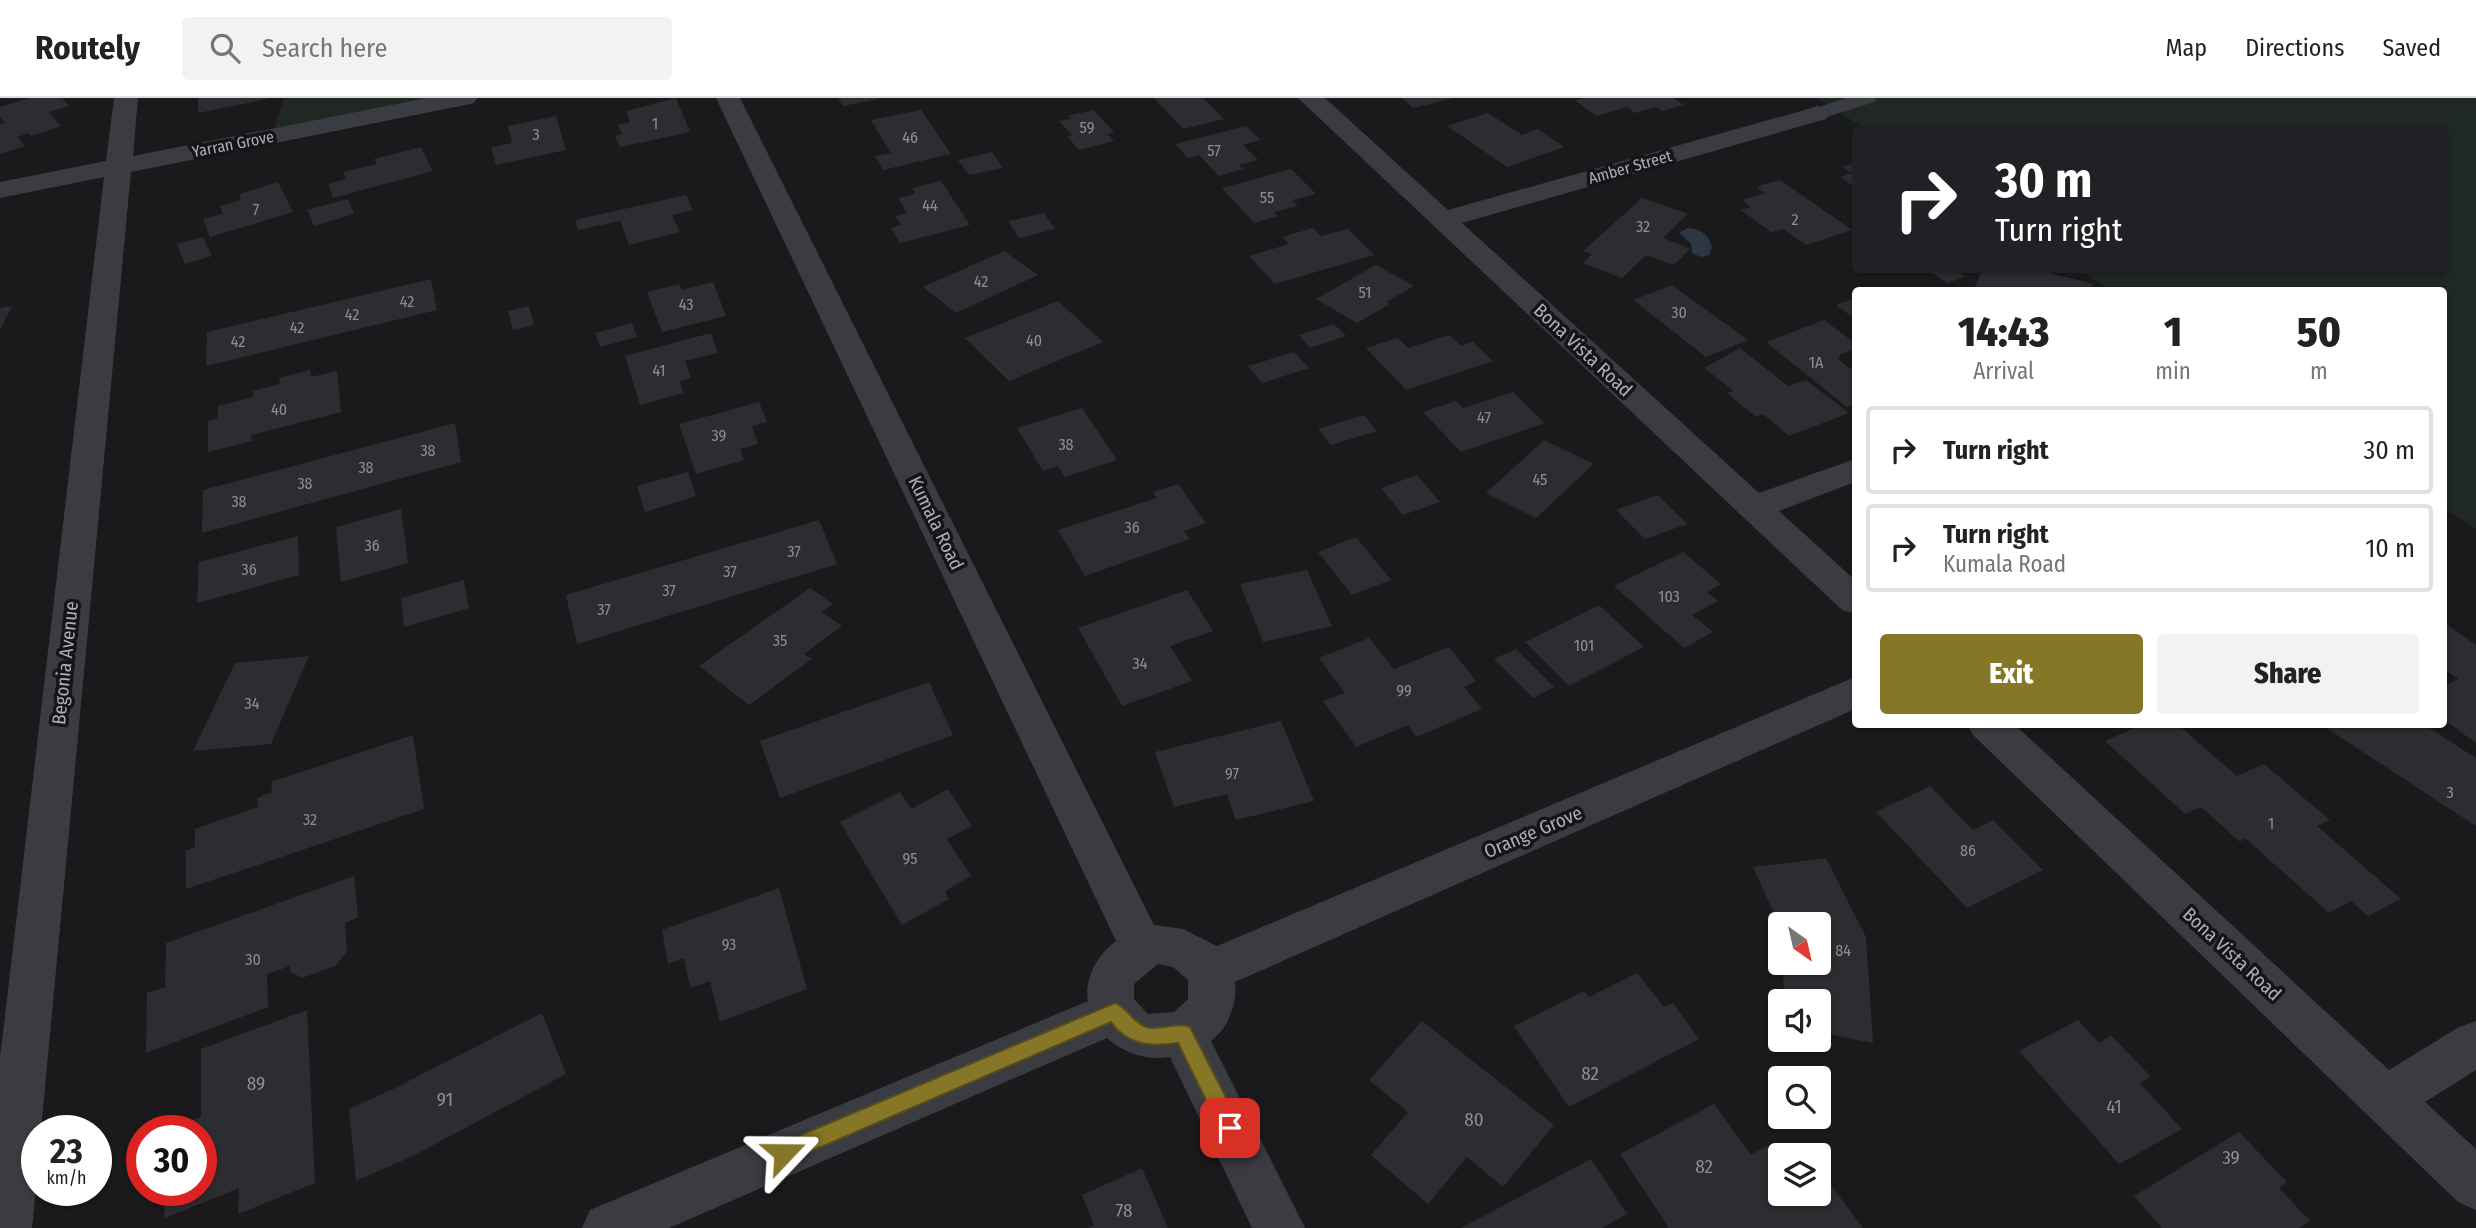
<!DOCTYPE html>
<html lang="en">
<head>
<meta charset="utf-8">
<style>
  :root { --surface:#fff; --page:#f2f2f2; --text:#222; --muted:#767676; --line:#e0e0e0; --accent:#857628 }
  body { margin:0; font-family:"Fira Sans Condensed",sans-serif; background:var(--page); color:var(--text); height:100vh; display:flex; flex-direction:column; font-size:26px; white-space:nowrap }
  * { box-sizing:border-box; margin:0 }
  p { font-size:23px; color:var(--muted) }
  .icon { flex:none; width:38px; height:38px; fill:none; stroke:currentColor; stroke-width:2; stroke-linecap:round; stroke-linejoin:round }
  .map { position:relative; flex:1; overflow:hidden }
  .side { position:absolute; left:1852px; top:189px; width:595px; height:441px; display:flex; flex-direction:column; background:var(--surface); border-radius:7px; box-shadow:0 2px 5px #0004 }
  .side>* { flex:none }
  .banner { position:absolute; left:1852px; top:28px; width:595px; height:147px; border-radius:7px; box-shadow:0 2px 5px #0004; background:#202124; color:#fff; overflow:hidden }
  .needle { width:46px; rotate:146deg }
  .controls { position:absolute; left:1768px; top:814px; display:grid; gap:14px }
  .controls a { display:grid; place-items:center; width:63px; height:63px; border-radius:7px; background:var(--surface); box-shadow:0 2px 5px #0004; font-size:35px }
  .speed { position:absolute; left:21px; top:1017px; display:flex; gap:14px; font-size:35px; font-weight:700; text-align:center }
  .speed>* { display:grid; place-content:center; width:91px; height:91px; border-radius:50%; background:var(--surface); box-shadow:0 2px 5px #0004; line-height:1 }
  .speed small { font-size:18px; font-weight:400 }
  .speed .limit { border:10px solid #d22; background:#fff; color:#111 }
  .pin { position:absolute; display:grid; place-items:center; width:60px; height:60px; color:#fff; margin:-30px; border-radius:14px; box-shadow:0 4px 10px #0006 }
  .me { position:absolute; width:77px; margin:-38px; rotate:67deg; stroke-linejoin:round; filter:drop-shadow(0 0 5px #0008) }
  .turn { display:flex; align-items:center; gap:24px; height:147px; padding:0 28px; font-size:32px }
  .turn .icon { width:91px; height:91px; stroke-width:2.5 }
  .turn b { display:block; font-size:49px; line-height:60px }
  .eta { display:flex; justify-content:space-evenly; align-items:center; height:119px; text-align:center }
  .eta b { font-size:42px; font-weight:800; line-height:49px }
  .cta { display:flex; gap:14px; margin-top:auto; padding:14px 28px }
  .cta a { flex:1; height:80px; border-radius:7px; background:var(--accent); color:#fff; font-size:28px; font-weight:800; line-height:80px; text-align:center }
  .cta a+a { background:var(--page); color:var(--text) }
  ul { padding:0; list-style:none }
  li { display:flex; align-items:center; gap:21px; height:88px; margin:0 14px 10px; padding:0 14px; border:4px solid var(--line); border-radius:7px }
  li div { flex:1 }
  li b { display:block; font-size:26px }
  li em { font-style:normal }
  header { display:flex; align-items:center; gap:42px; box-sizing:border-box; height:98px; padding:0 35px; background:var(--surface); border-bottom:2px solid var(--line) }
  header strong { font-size:33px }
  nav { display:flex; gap:38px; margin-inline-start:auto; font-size:24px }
  .search { width:490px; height:63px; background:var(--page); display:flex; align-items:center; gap:18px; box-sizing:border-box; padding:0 24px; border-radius:7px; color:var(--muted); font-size:26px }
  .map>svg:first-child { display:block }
</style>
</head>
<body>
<header>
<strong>Routely</strong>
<div class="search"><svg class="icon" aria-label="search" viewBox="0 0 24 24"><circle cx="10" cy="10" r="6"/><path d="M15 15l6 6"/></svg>Search here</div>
<nav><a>Map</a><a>Directions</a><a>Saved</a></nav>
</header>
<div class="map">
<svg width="2476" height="1130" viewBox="0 0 2476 1130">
  <rect width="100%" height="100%" fill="#1a1a1d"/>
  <!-- green -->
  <path fill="#1f2822" d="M284,0H465L272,38Z
    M1817,0H2476V431L2443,410V192H2111L2079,172H2443V32L1865,31Z"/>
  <!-- water -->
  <path fill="#2e3642" d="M1688,130C1701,131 1709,137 1712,149L1709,157L1701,159L1692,155L1691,146L1679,135Z"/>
  <!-- building -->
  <path fill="#2d2d31" d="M29,0H62L69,8L49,14L61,28L31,38L29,35L17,39L25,48L0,56V26L5,25L0,19V9Z
    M198,0H267V1L198,15Z
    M676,0L690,34L620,49L615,38L622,36L618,27L630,24L626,13Z
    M838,0H878V1L843,8Z
    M1154,0H1203L1224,21L1183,31Z
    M1402,0H1451V1L1413,10Z
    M1584,0H1673L1684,7L1662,13L1656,9L1635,15L1627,9L1596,18L1575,2Z
    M921,12L951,56L883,72L875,58L891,55L871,22Z
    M1093,12L1114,34L1107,36L1114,43L1079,52L1067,38L1072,37L1059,23L1071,21L1068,18Z
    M1488,15L1522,37L1538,31L1564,49L1507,69L1447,28Z
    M556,18L566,52L496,67L491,49L512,45L508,28Z
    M1246,28L1261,42L1243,47L1258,62L1239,67L1243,71L1219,78L1199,57L1188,60L1175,46Z
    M421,49L433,73L333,100L328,86L346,81L343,74L377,66L374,61Z
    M992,54L1003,70L969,77L958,62Z
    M1855,65V89L1840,79L1852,75L1842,69Z
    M1291,71L1316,96L1292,102L1298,108L1274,114L1278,118L1254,125L1222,90Z
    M1780,82L1852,132L1806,147L1783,131L1771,134L1741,112L1751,109L1742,102L1765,95L1756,89Z
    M941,83L970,127L900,145L891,130L901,127L895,118L907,115L898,100L915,96L912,90Z
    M278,84L293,114L210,139L203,121L223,116L220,108L241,102L239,96Z
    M686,97L693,112L672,117L680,134L629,147L620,123L578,132L575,122Z
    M1642,100L1688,116L1663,140L1690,151L1674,167L1646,157L1622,180L1583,165L1592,156L1583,153Z
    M348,101L354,116L314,128L307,112Z
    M1044,115L1055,131L1019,140L1008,123Z
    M1313,130L1321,138L1348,131L1374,157L1275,186L1249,158L1289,146L1282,139Z
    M203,139L212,158L185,166L177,146Z
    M1004,153L1038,177L956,215L923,189Z
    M1376,167L1414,188L1386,204L1390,206L1357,225L1316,201Z
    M1928,172H1955L1965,179L1947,185Z
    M1982,172H2037L2093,186L2091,192H1974Z
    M431,181L437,212L206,268L207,234Z
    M713,184L726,218L662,234L647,194L679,186L682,192Z
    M1672,187L1748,242L1706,259L1633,202Z
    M1855,200V221L1836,207Z
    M1058,203L1103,244L1009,283L965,240Z
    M12,208L0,231V210Z
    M529,208L534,227L513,232L508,213Z
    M1824,222L1855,245V251L1839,257L1841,259L1837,260L1849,270L1855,268V306L1847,309L1766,244Z
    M632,225L637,239L600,249L595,235Z
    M1334,226L1346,238L1310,250L1299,237Z
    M711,235L718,255L685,263L691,280L680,284L683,295L640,307L625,258Z
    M1449,237L1461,248L1473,244L1493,263L1406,292L1366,250L1398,240L1408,250Z
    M1740,250L1788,288L1806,282L1849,315L1789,338L1763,316L1756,319L1727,295L1734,293L1704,270Z
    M1294,254L1309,270L1262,285L1248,268Z
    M310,272L311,279L337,273L341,314L251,337L252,343L208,354V323L218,321V308L253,299V293L280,286L279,280Z
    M1513,294L1545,325L1461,354L1423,314L1456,303L1463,310Z
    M759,304L767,324L752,328L758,346L740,351L744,362L696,376L679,326Z
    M1082,310L1117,362L1065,379L1058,368L1043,373L1017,330Z
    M1364,317L1377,333L1331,347L1318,331Z
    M455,325L461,364L202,435L203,392Z
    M1544,342L1594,366L1536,420L1486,395Z
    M688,374L696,398L645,414L637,388Z
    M1417,377L1440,404L1403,417L1381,390Z
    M1178,386L1206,425L1184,433L1190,441L1085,478L1058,432L1157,400L1153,394Z
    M1658,397L1687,426L1645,441L1616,412Z
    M401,411L408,465L341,484L336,429Z
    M819,422L837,466L577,546L566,497Z
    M298,438L299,477L197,505L199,464Z
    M1356,439L1391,482L1352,497L1318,454Z
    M1683,454L1721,486L1707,494L1718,503L1692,517L1713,534L1684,550L1614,488Z
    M1307,472L1332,528L1263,544L1240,486Z
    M464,482L469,510L404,529L401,500Z
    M810,490L833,506L822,514L842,528L804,556L812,561L749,607L699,568Z
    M1187,492L1213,533L1170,548L1192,583L1122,608L1078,530Z
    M1599,507L1644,549L1569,588L1525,544Z
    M2443,524L2476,547V645L2443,621V589L2458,581L2443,570Z
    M1369,540L1394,571L1449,549L1476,583L1464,589L1482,611L1416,639L1408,627L1356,649L1323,603L1345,595L1319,560Z
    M1516,551L1554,589L1533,600L1494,561Z
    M309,558L271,646L193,653L235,565Z
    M929,584L953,637L780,700L760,643Z
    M1281,623L1314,703L1236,722L1227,696L1174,709L1155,654Z
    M2143,626H2177L2237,678L2264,666L2330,722L2317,728L2401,801L2368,818L2351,803L2329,815L2245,740L2240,744L2201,709L2185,716L2105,643Z
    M2320,626H2423L2476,660V728Z
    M413,637L424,711L186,791V753L195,749V731L258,709L257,700L272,694L271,684Z
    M1930,688L1973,732L1993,722L2043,772L1967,810L1876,714Z
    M948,691L972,728L947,741L971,778L945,793L949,801L902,827L840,724L900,694L911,711Z
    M1826,760L1866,839L1873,945L1818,934V903H1784L1783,864H1818V826H1779L1753,769Z
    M354,778L358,819L345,825L347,854L335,868L302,880L290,873V868L267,876L268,909L146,955L147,895L165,889L166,845Z
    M779,790L807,891L720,924L710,883L690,890L684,860L668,866L662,832Z
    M1637,875L1664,909L1673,905L1699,941L1569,1009L1514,928L1584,893L1589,899Z
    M307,912L315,1085L238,1116L239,1090L164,1120L165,1092H201V1032H164L201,1019V951Z
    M542,915L566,976L413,1058L356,1083L349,1011L393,991Z
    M2078,922L2099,945L2111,937L2151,979L2140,985L2182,1031L2119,1066L2019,953Z
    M1422,923L1554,1027L1503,1089L1467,1059L1428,1106L1371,1057L1408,1014L1369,982Z
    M1714,1006L1751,1057L1767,1048L1780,1066V1096H1818V1070L1863,1130H1669L1620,1056Z
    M2239,1034L2287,1084L2279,1090L2310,1123L2299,1130H2162L2134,1098Z
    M1591,1061L1627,1116L1602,1130H1461Z
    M1142,1070L1168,1130H1087L1094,1127L1082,1097Z"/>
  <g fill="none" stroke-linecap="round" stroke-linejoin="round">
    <!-- lane -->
    <path fill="#3b3b42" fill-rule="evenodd" d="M1846,0H1877L1874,4L1817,22L1810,20L1807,16L1810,12Z"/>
    <!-- street -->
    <path fill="#3b3b42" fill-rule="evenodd" d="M114,0H138L133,58L427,0H477L474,5L465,7L131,74L41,1032H37V1081L32,1130H0V960L104,79L0,100V84L106,63Z
      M716,0H740L1154,827L1183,831L1217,848L1855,579V611L1235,884C1238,904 1228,931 1211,943L1305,1130H1252L1170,959C1148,963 1123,955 1107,940L669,1130H582L590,1112L1088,903C1084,880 1098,856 1116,843ZM1158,866L1173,869L1188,882V901L1174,914L1148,916L1134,901V886Z
      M1298,0H1325L1448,112L1808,11L1817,8L1826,11L1830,16L1826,21L1462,125L1759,395L1855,361V384L1779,413L1855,482V516L1842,512Z
      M1967,626H2014L2389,972L2459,929L2476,923V972L2425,1004L2476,1051V1112L2458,1104L1973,637Z"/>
  </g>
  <!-- route -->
  <path fill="#857628" stroke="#564d1a" stroke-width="2" d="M1115,905C1129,910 1134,928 1151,930C1165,931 1177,924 1190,929L1238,1023L1241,1030L1238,1037L1230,1040L1223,1037L1178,945C1152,949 1128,948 1111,924L791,1062L784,1065L777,1062L774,1055L777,1047Z"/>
  <g text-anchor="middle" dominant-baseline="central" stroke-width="7" stroke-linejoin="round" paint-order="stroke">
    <!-- number labels -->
    <g font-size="16" fill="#8c8d99">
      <text x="655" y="25">1</text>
      <text x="1087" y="29">59</text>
      <text x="536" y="36">3</text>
      <text x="910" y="39">46</text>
      <text x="1214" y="52">57</text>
      <text x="1267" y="99">55</text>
      <text x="930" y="107">44</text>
      <text x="256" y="111">7</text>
      <text x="1795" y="121">2</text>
      <text x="1643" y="128">32</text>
      <text x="981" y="183">42</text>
      <text x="1365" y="194">51</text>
      <text x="407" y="203">42</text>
      <text x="686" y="206">43</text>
      <text x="1679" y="214">30</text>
      <text x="352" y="216">42</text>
      <text x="297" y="229">42</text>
      <text x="1034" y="242">40</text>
      <text x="238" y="243">42</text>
      <text x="1816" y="264">1A</text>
      <text x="659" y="272">41</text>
      <text x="279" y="311">40</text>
      <text x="1484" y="319">47</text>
      <text x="719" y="337">39</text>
      <text x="1066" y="346">38</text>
      <text x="428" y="352">38</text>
      <text x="366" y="369">38</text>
      <text x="1540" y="381">45</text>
      <text x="305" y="385">38</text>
      <text x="239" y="403">38</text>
      <text x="1132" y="429">36</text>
      <text x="372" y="447">36</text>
      <text x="794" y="453">37</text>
      <text x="249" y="471">36</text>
      <text x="730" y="473">37</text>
      <text x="669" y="492">37</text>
      <text x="1669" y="498">103</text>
      <text x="604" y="511">37</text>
      <text x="780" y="542">35</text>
      <text x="1584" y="547">101</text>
      <text x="1140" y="565">34</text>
      <text x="1404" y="592">99</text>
      <text x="252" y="605">34</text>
      <text x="1232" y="675">97</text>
      <text x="2450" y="694">3</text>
      <text x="310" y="721">32</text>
      <text x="2271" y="725">1</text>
      <text x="1968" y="752">86</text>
      <text x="910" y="760">95</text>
      <text x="729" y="846">93</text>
      <text x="1843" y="852">84</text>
      <text x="253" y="861">30</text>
    </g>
    <!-- far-street labels -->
    <g font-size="16" fill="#acaebd" stroke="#151518">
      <text transform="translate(233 46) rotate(-11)">Yarran Grove</text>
      <text transform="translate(1630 69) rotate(-16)">Amber Street</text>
    </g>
    <!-- street labels -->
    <g font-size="19" fill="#acaebd" stroke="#151518">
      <text transform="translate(1583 252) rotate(43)">Bona Vista Road</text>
      <text transform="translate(936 425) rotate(64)">Kumala Road</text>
      <text transform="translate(65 565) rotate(-84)">Begonia Avenue</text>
      <text transform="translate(1533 734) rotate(-23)">Orange Grove</text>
      <text transform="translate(2232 856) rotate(43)">Bona Vista Road</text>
    </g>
    <!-- near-number labels -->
    <g font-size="19" fill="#8c8d99">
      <text x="1590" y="975">82</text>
      <text x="256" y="985">89</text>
      <text x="445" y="1001">91</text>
      <text x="2114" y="1008">41</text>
      <text x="1474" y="1021">80</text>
      <text x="2231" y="1059">39</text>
      <text x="1704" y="1068">82</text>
      <text x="1124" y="1112">78</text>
    </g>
  </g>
</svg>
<div class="controls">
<a><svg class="needle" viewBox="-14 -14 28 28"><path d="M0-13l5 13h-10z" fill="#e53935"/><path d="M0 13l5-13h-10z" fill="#767676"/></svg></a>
<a><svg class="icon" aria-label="sound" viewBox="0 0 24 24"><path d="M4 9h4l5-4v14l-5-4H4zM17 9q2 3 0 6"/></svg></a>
<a><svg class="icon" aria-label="search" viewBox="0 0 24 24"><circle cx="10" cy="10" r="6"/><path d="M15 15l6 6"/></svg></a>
<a><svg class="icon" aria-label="layers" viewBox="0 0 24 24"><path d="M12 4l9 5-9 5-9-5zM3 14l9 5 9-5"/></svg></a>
</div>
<div class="speed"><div>23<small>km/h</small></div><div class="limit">30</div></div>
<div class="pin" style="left:1230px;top:1030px;background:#d93025"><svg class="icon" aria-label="arrive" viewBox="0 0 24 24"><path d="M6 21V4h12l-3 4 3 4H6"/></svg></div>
<svg class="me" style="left:784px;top:1055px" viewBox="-20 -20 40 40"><path d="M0-17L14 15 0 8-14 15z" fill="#857628" stroke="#fff" stroke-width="4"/></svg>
<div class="banner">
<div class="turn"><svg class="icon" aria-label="right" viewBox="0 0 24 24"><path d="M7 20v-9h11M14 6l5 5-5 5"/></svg><div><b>30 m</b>Turn right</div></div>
</div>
<section class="side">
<div class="eta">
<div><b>14:43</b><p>Arrival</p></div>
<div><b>1</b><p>min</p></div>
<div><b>50</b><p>m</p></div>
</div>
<ul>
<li><svg class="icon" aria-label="right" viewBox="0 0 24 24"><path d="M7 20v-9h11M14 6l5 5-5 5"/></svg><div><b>Turn right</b></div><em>30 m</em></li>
<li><svg class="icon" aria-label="right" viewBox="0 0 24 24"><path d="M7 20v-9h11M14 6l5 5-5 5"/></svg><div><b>Turn right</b><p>Kumala Road</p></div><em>10 m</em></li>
</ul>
<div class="cta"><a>Exit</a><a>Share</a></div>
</section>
</div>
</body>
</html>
